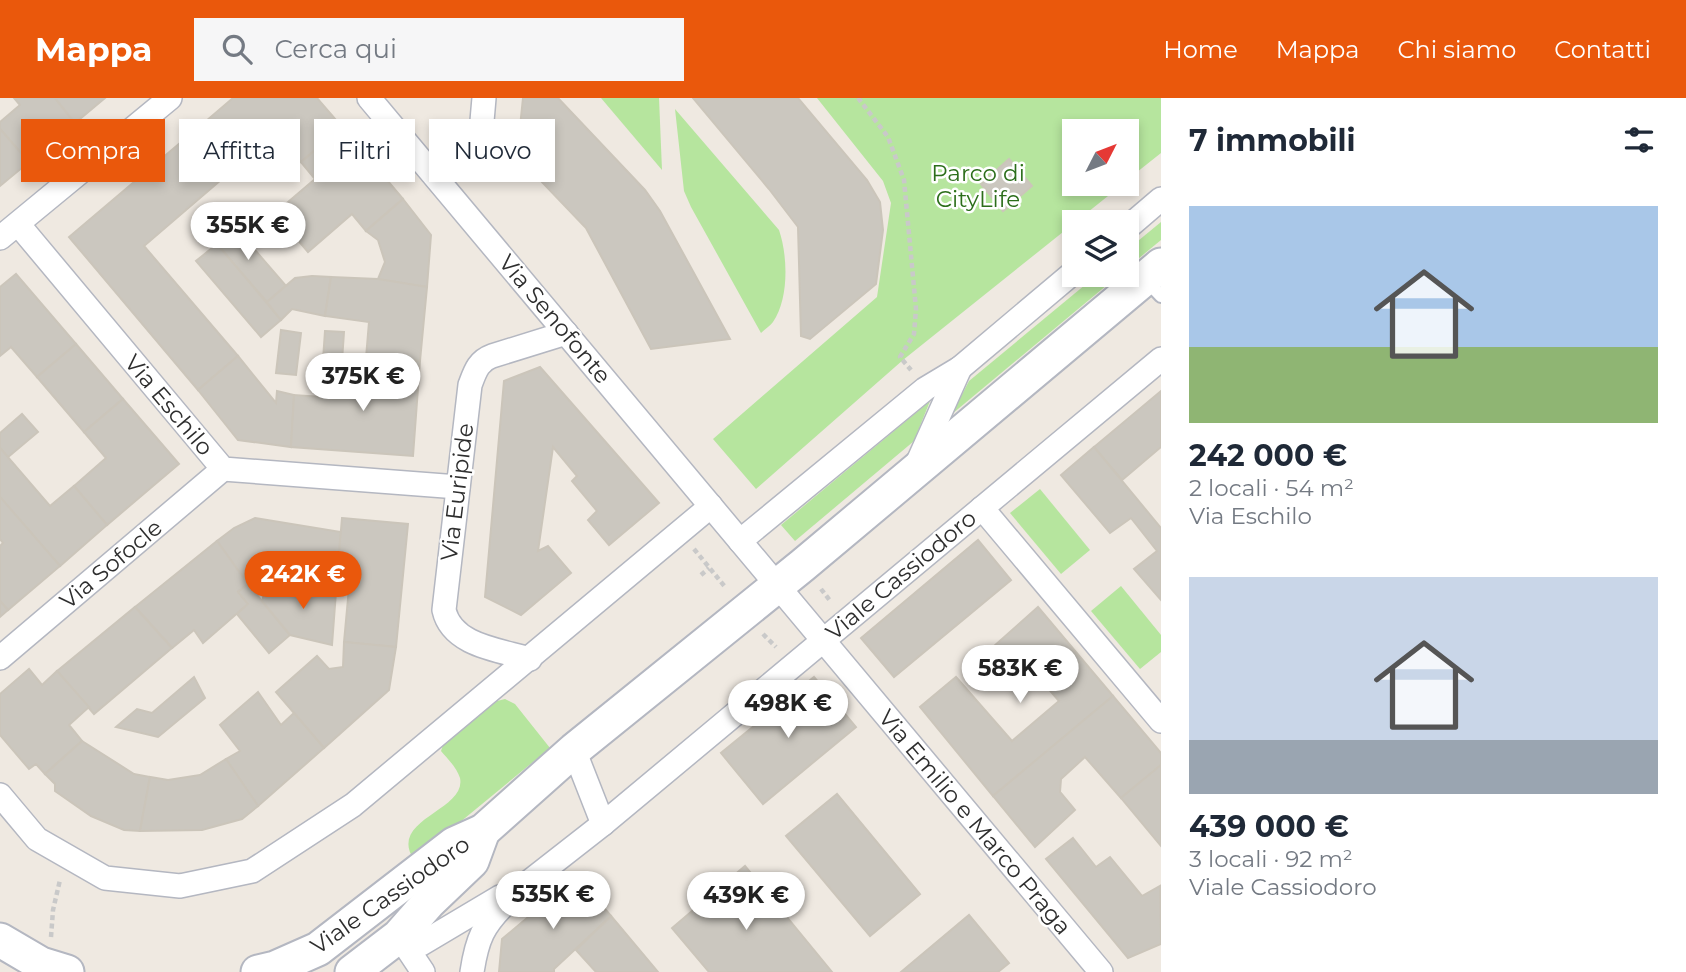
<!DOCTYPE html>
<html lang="it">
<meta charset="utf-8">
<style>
body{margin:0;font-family:Montserrat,sans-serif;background:#f6f6f7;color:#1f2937;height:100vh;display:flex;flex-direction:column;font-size:26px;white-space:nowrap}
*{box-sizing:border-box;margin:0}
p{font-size:23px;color:#747a83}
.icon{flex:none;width:38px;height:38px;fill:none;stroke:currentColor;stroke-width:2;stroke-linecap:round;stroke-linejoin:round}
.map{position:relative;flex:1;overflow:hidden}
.side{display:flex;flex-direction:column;background:#fff;width:525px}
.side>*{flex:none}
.hud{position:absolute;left:21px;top:21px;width:665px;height:63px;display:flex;gap:14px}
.needle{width:46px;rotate:48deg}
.tools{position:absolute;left:1062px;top:21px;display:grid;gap:14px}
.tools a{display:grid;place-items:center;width:77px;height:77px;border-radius:0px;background:#fff;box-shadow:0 4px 10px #0003;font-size:35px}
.price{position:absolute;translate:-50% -60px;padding:0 16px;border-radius:24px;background:#fff;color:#222;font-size:23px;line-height:46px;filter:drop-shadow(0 2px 4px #0008)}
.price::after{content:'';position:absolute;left:50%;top:42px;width:21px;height:16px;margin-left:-10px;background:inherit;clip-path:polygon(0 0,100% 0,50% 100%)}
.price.on{background:#ea580c;color:#fff}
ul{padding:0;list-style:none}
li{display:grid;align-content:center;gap:14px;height:371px;padding:0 28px}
li span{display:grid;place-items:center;height:217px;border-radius:0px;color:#555}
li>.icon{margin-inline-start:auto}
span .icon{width:126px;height:126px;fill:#fffc;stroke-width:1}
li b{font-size:30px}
h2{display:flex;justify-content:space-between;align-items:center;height:84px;padding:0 28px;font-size:30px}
.tag{padding:0 24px;border-radius:0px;background:#fff;box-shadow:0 4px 10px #0003;font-size:24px;line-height:63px}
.tag.on{background:#ea580c;color:#fff}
header{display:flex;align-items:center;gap:42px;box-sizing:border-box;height:98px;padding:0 35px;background:#ea580c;color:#fff}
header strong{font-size:33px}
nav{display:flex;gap:38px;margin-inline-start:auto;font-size:24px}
.search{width:490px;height:63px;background:#f6f6f7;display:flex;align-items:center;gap:18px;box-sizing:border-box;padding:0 24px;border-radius:0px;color:#747a83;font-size:26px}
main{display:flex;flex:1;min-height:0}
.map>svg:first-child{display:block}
</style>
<header>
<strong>Mappa</strong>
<div class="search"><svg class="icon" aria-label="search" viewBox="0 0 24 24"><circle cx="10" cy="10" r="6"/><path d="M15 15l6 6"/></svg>Cerca qui</div>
<nav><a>Home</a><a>Mappa</a><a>Chi siamo</a><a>Contatti</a></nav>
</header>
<main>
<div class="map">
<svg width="1161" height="874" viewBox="0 0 1161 874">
<rect width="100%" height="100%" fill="#efe9e1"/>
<!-- green -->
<g fill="#b6e59e">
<path d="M 601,0 L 659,0 L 662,72 Z"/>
<path d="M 817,0 L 1161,0 L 1161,55 L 1127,82 L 1127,33 L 1074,33 L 1074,86 L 1123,86 L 903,262 L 756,391 L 713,341 L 877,199 L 891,105 L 883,83 Z"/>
<path d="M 675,11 L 779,132 C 788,158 789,201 773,224 C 770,228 764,232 761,235 L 691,109 L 684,93 Z"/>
<path d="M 1161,124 L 1161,142 L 1127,170 L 1127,152 Z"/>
<path d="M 1097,177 L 1119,177 L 952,316 L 969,283 Z"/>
<path d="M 930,303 L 914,343 L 795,443 L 781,427 Z"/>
<path d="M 1040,391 L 1090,452 L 1061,476 L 1010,415 Z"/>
<path d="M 1121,488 L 1161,537 L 1161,554 L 1140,571 L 1091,513 Z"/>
<path d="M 505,601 L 515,606 L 550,650 L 414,762 C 387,721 467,713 460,680 C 457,670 447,660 441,653 L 443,647 L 497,603 Z"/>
</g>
<!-- building -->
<g fill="#cbc7bf" stroke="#cbc5ba" stroke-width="2">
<path d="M 14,0 L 55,0 L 75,25 L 29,64 L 0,31 L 0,24 L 20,7 Z"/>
<path d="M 55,0 L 105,0 L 75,25 Z"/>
<path d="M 233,0 L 317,0 L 342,29 L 301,64 L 277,35 L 235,70 L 199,29 Z"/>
<path d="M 523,0 L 558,0 L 645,92 L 660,113 L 730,241 L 651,251 L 586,130 L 517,58 Z"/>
<path d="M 693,0 L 798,0 L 867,82 L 880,104 L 883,132 L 876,186 L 810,241 L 801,238 L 798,129 L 769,91 Z"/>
<path d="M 199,29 L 235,70 L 144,148 L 238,258 L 198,292 L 69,139 Z"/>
<path d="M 342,29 L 403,101 L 366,133 L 352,116 L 308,154 L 275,115 L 315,81 L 301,64 Z"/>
<path d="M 0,31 L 29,64 L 0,88 Z"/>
<path d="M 1009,61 L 1032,88 L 1003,113 L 981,86 Z"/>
<path d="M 403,101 L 431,137 L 427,189 L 378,181 L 385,164 L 378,142 L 366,133 Z"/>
<path d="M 230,123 L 286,188 L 267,204 L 211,139 Z"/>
<path d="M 217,146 L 281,222 L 261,239 L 196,163 Z"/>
<path d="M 16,176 L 76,246 L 37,279 L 11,249 L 0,258 L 0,189 Z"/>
<path d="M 312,178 L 331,179 L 325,218 L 292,211 L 281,222 L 267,204 L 295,180 Z"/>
<path d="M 331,179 L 378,181 L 427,189 L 420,263 L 366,260 L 369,224 L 325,218 Z"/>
<path d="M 281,232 L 301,235 L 296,277 L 276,275 Z"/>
<path d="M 325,233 L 344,234 L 342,263 L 323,262 Z"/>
<path d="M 76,246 L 123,301 L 84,334 L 37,279 Z"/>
<path d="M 238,258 L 276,305 L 277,293 L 294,297 L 291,349 L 238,342 L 198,292 Z"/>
<path d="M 366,260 L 420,263 L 413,358 L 291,349 L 294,297 L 337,300 L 337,288 L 364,290 Z"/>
<path d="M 540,269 L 659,405 L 609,447 L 588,422 L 597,413 L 572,383 L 577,378 L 553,349 L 538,453 L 548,448 L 571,475 L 521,517 L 485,499 L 504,283 Z"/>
<path d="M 1161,293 L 1161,349 L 1122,382 L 1094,349 Z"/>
<path d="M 123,301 L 179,366 L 107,427 L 74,388 L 106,360 L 84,334 Z"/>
<path d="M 22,316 L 38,334 L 8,359 L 0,350 L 0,335 Z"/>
<path d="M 1094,349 L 1161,430 L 1161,502 L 1134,471 L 1157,453 L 1131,420 L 1110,435 L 1061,377 Z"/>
<path d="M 0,350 L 50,408 L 74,388 L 107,427 L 60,468 L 0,399 Z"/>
<path d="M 0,399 L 60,468 L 8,512 L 0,503 L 0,448 L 3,445 L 0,441 Z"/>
<path d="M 255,420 L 341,434 L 336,494 L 248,486 L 217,443 L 234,430 Z"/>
<path d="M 342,420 L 408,426 L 396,549 L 344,544 L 351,468 L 338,467 Z"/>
<path d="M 978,442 L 1011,482 L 894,579 L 861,540 Z"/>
<path d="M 217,443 L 248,486 L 238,494 L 248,506 L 203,545 L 194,532 L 172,550 L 135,509 Z"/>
<path d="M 248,486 L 290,537 L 269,555 L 237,516 L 248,506 L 238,494 Z"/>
<path d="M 267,486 L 336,494 L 332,547 L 290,537 L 262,503 Z"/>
<path d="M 0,503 L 8,512 L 0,519 Z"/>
<path d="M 135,509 L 172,550 L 94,616 L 57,573 Z"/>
<path d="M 1038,509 L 1113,598 L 993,698 L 920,609 L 956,579 L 1012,643 L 1059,603 L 1034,574 L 1024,583 L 994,548 Z"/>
<path d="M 344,544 L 396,549 L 389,592 L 324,650 L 276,594 L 317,558 L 329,571 L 343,569 Z"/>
<path d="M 29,571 L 42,587 L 57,573 L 89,609 L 69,627 L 82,643 L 45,676 L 36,666 L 29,671 L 0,637 L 0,596 Z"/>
<path d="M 194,579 L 205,600 L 158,639 L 116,629 L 137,611 L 152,615 Z"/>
<path d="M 814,579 L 856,629 L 763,706 L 721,655 Z"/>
<path d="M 258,594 L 281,627 L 294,615 L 324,650 L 258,708 L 226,661 L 240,653 L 220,627 Z"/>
<path d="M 1113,598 L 1161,655 L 1161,667 L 1121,700 L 1085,659 L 1061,681 L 1060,694 L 1075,712 L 1035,749 L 993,698 Z"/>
<path d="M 82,643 L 134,676 L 150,679 L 140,733 L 124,732 L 91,718 L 55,693 L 55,686 L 45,676 Z"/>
<path d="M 226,661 L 258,708 L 242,721 L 202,732 L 140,733 L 150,679 L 168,682 L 200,677 Z"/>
<path d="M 1161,667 L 1161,748 L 1121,700 Z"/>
<path d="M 837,696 L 920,796 L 870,838 L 786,738 Z"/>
<path d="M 1073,740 L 1096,769 L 1110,759 L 1142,798 L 1160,788 L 1161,846 L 1128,860 L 1046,761 Z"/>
<path d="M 745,768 L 832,874 L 709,874 L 672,830 Z"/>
<path d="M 577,778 L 611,818 L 554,871 L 554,874 L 499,874 L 502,841 Z"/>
<path d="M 969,817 L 1009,865 L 998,874 L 901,874 Z"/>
<path d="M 611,818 L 658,874 L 596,874 L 576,852 Z"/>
</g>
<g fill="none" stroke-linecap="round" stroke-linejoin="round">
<defs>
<path id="lane" d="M 1145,181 L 1161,198"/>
<g id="street">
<path d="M 369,0 L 1101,874"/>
<path d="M 478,69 L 484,0"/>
<path d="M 18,126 L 223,371 L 458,389"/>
<path d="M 1127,130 L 1161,101"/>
<path d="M 0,140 L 170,0"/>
<path d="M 917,366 L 960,270"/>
<path d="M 982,410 L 1161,623"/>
<path d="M 740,443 L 925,291 L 960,270 L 1074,174"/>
<path d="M 0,560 L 223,371"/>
<path d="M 530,561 C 500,552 452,548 444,512 L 470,287 C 475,274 478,263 492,258 L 566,235"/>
<path d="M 574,652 L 603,726"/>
<path d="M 0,697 L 37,741 L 105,780 L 180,788 L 252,773 L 353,707 L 711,408"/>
<path d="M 399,838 L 421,846 L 500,799 L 516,794 L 603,726 L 1161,261"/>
<path d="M 399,838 L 423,874"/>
<path d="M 472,874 C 477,841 483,827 507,804"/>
</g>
<g id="secondary">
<path d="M 0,842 L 41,866 L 67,874"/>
<path d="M 258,874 L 275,870 L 318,851 L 454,746 L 483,733 L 574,652 L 803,467 L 1161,167"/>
<path d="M 352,874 L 399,838 L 429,804 L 472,763 L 483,733"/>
</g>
</defs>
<!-- lane casing -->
<use href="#lane" stroke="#b4b7c1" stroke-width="16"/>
<!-- street casing -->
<use href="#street" stroke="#b4b7c1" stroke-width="26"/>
<!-- secondary casing -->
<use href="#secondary" stroke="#b4b7c1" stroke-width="37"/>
<!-- path -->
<g stroke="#c9c9c9" stroke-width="4.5" stroke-dasharray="5 3.5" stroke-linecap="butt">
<path d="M 858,0 L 888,39 L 904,82 L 916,211 L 914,236 L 900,259 L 911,272"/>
<path d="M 694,451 L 726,490"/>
<path d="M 701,477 L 709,470"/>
<path d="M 821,491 L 831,504"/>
<path d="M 763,536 L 776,549"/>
<path d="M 51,839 L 53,812 L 60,782"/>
</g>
<!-- lane -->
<use href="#lane" stroke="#fff" stroke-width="12"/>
<!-- street -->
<use href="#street" stroke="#fff" stroke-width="23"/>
<!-- secondary -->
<use href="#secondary" stroke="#fff" stroke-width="33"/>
</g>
<g text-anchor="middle" stroke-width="5" stroke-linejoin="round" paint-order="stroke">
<!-- park labels -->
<g font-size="23" fill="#2c6e1b" stroke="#fff">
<text x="978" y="83">Parco di<tspan x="978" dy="26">CityLife</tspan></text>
</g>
<!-- street labels -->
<g font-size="23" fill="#2e2e2e" stroke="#fff">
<text transform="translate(555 221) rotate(50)" y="8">Via Senofonte</text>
<text transform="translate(169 307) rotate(50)" y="8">Via Eschilo</text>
<text transform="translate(457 394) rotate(-83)" y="8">Via Euripide</text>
<text transform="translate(111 466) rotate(-40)" y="8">Via Sofocle</text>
<text transform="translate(901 477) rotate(-40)" y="8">Viale Cassiodoro</text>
<text transform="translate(975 724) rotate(50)" y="8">Via Emilio e Marco Praga</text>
<text transform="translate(390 797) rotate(-35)" y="8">Viale Cassiodoro</text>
</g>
</g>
</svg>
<div class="tools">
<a><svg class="needle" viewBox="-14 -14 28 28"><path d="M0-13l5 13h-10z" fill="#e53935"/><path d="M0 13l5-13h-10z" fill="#747a83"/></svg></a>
<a><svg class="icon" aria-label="layers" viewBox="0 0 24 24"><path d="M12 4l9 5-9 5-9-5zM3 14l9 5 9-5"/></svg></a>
</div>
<b class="price" style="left:248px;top:164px">355K €</b>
<b class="price" style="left:363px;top:315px">375K €</b>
<b class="price on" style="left:303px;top:513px">242K €</b>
<b class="price" style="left:1020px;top:607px">583K €</b>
<b class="price" style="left:788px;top:642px">498K €</b>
<b class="price" style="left:553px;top:833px">535K €</b>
<b class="price" style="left:746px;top:834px">439K €</b>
<div class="hud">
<a class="tag on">Compra</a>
<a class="tag">Affitta</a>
<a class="tag">Filtri</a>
<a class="tag">Nuovo</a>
</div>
</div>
<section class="side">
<h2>7 immobili<svg class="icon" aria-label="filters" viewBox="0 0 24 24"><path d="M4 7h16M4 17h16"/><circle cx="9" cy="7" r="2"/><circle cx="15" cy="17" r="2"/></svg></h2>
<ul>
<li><span style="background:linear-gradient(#a9c7e8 65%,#8fb573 0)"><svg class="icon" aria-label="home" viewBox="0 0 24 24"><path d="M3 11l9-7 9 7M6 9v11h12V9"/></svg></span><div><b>242 000 €</b><p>2 locali · 54 m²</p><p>Via Eschilo</p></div></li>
<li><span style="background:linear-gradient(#c9d6e8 75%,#9aa5b1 0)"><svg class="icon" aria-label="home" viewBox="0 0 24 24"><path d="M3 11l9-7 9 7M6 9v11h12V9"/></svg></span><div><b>439 000 €</b><p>3 locali · 92 m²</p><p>Viale Cassiodoro</p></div></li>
</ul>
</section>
</main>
